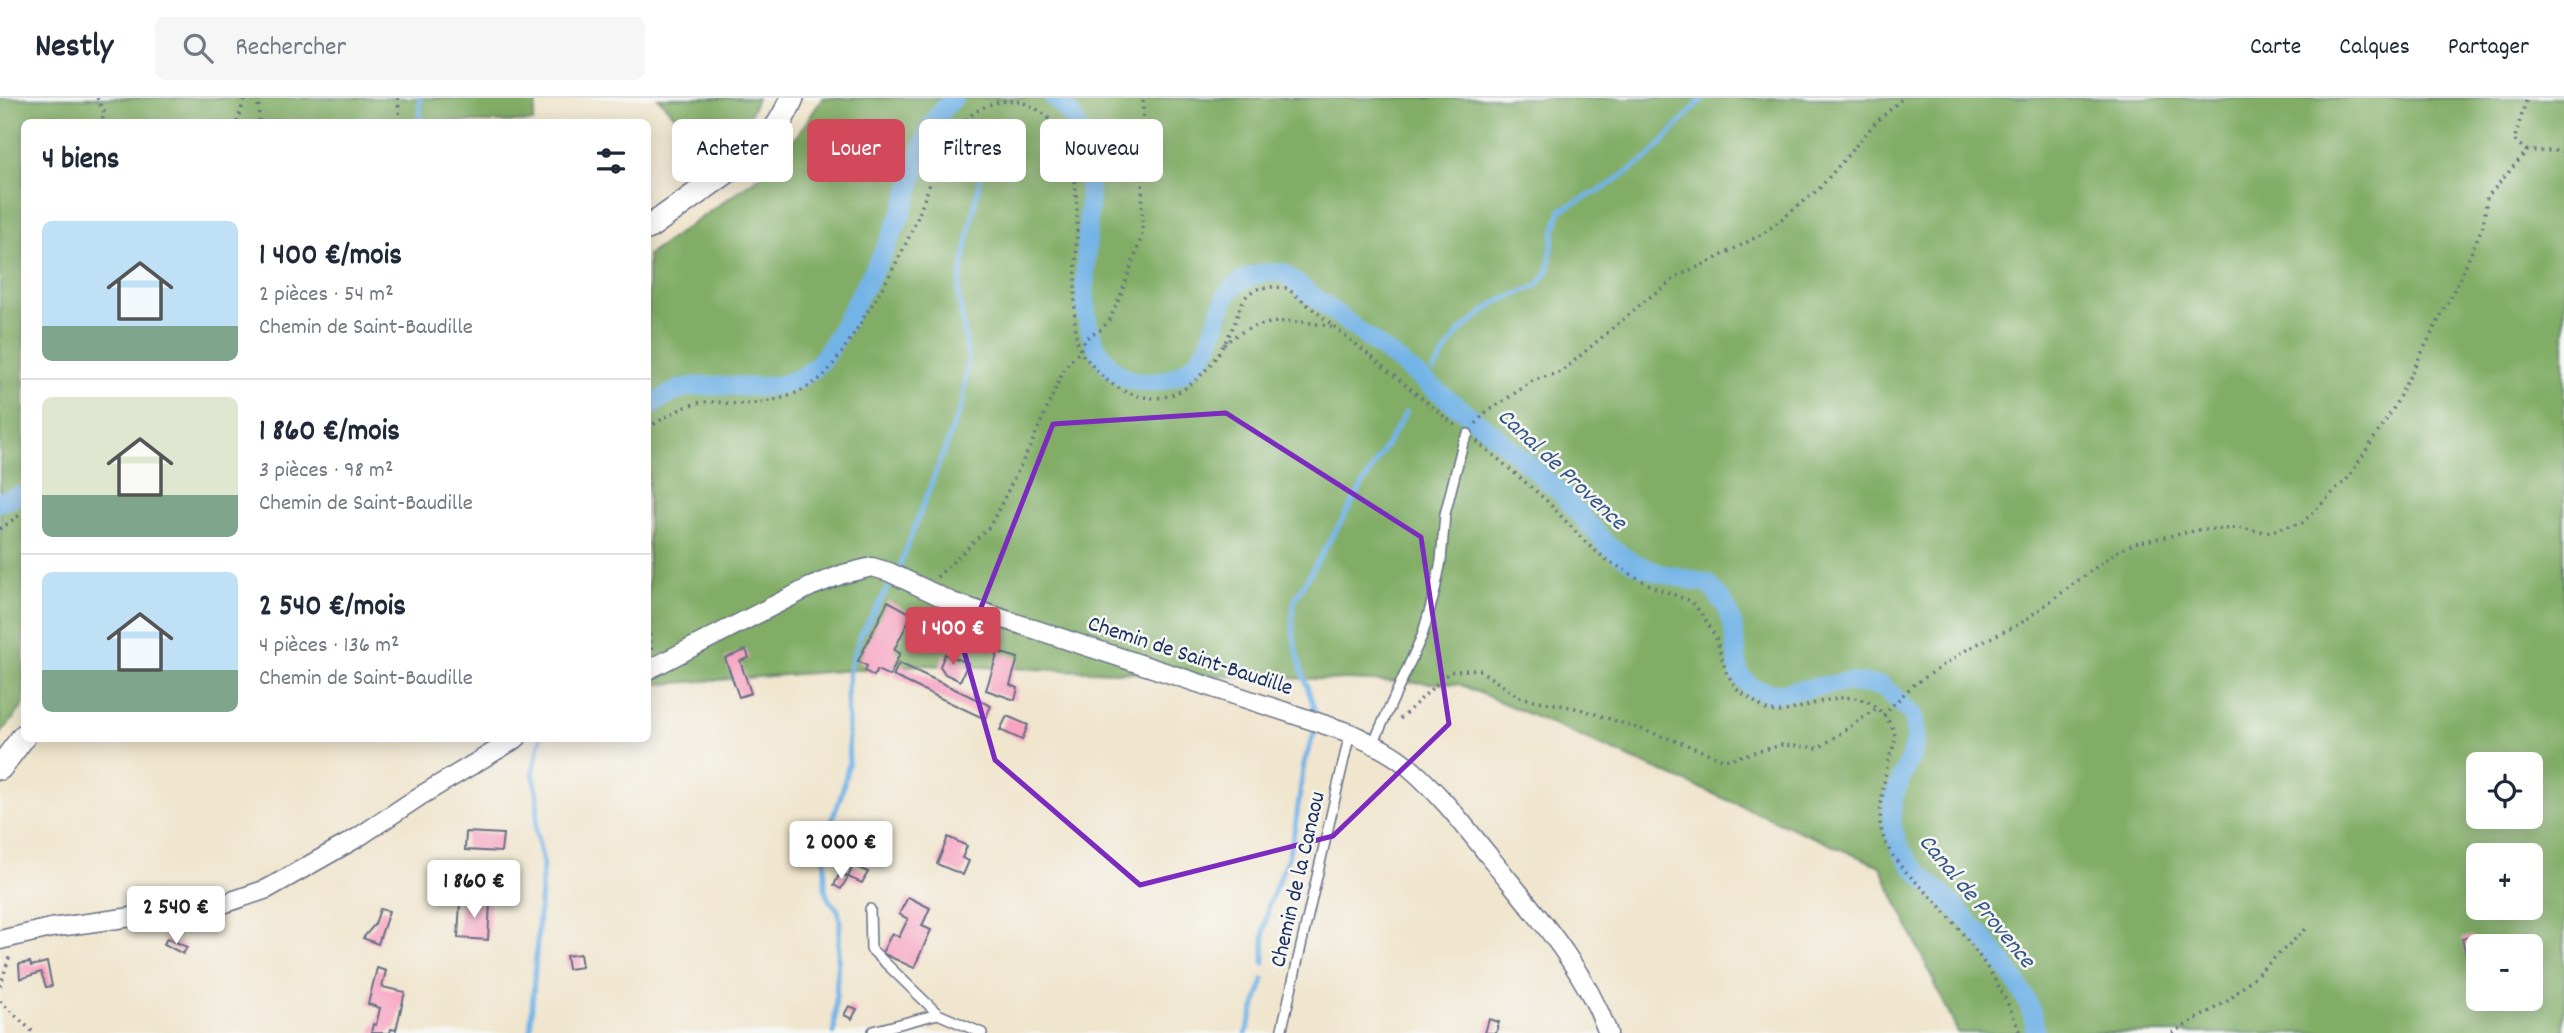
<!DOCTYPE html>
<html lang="fr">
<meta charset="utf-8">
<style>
body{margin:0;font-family:Dekko,sans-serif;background:#f6f6f7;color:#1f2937;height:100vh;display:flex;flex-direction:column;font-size:26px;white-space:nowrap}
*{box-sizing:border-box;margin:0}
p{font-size:23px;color:#747a83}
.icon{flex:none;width:38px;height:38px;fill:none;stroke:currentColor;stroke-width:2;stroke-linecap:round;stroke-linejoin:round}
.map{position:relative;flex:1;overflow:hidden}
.details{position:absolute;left:21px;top:21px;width:630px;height:623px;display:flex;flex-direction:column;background:#fff;border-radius:10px;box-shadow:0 4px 18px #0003}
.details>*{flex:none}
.hud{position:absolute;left:672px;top:21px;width:665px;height:63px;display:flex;gap:14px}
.controls{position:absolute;left:2466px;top:654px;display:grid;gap:14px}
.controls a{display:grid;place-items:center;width:77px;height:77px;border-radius:10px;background:#fff;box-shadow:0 4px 18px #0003;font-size:35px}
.price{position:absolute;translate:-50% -60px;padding:0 16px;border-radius:7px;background:#fff;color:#222;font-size:23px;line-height:46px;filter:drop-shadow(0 2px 4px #0008)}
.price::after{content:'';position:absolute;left:50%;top:42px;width:21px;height:16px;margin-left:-10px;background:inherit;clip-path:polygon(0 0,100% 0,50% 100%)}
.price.selected{background:#d1495b;color:#fff}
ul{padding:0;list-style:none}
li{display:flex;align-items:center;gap:21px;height:175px;padding:0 21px}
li+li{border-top:2px solid #e0e1e3}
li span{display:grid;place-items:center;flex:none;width:196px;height:140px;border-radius:10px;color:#555}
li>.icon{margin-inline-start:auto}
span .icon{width:84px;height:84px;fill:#fffc;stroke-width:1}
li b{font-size:30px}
h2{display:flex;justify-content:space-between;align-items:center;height:84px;padding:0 21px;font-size:30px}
.tag{padding:0 24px;border-radius:10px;background:#fff;box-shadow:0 4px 18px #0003;font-size:24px;line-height:63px}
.tag.selected{background:#d1495b;color:#fff}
header{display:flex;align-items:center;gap:42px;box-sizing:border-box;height:98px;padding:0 35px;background:#fff;border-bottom:2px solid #e0e1e3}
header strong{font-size:33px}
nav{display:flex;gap:38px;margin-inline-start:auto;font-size:24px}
.search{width:490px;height:63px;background:#f6f6f7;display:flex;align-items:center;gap:18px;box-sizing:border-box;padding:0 24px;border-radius:10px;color:#747a83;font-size:26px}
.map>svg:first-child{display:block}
</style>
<header>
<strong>Nestly</strong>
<div class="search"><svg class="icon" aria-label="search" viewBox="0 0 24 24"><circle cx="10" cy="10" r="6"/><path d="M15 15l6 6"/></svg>Rechercher</div>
<nav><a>Carte</a><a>Calques</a><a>Partager</a></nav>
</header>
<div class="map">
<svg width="2564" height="935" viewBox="0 0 2564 935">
<rect width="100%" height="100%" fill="#f6f6f2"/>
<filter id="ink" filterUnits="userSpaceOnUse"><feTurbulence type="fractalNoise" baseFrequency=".0143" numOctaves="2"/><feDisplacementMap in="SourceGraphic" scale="14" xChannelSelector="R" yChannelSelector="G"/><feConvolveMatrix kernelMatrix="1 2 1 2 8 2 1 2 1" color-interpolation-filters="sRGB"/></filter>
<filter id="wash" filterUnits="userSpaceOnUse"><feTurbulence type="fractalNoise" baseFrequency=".00686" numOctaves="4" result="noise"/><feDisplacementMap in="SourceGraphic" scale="28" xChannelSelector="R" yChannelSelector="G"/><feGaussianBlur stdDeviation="1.57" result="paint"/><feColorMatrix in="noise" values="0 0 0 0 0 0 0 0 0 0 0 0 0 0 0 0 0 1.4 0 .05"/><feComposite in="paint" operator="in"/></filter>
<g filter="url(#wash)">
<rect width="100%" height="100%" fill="#f0e5cd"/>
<!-- forest -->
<g fill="#81ad66" stroke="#4e6e62" stroke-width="2" fill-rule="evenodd">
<path d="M 0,0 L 537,0 L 533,24 L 24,24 L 24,607 L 0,637 Z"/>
<path d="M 658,0 L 757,0 L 747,24 L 708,53 Z"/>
<path d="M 823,0 L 2564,0 L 2564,935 L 1958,935 L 1880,768 L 1459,586 L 922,567 L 648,587 L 648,157 L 777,66 ZM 2478,667 L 2530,667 L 2530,719 L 2478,719 ZM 2478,758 L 2530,758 L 2530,810 L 2478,810 ZM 2478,849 L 2530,849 L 2530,901 L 2478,901 Z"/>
</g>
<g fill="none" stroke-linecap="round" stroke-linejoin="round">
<!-- stream -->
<g stroke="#73b4e7" stroke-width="5">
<path d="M 420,0 L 420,24"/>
<path d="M 1433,273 L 1459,234 L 1495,205 L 1537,188 L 1548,173 L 1554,134 L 1561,112 L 1606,89 L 1649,59 L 1703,0"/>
<path d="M 900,468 L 963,303 L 968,259 L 958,194 L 990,28"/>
<path d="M 1315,614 C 1305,578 1286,539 1295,501 L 1406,314"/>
<path d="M 1264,865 L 1264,832 L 1269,806 L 1288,759 L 1295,730 L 1304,665 L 1315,633"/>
<path d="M 530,935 L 543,765 L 536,733 L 538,699 L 533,674 L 541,640"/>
<path d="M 834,935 L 840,824 L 838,812 L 829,802 L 825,791 L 825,740 L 841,698 L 849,663 L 847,591 L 851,566 L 860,538 L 891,484"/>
<path d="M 1246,935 L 1264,881"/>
</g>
<!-- canal -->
<g stroke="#73b4e7" stroke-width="19">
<path d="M 1054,0 C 1116,46 1074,160 1088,225 C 1093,248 1108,275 1132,282 C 1162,291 1198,273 1210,243 C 1216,230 1221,203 1230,193 C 1244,177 1262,173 1283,175 L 1491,334 L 1560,394 L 1608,448 L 1630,463 L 1658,475 L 1709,486 L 1726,508 L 1733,528 L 1739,576 L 1752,590 L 1773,596 L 1846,584 L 1883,588 L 1914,618 C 1914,626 1917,637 1915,645 C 1908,679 1882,697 1895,737 C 1904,767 1927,782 1949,803 C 1976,829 2037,897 2035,935"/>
<path d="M 648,310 C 659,301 676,291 690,289 C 729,283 774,300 809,274 C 827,261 837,236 848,218 C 868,182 889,147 904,109 C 920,69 919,31 954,0"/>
<path d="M 0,404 L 24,396"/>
</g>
</g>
<g id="blocks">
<!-- building -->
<g fill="#f8a3c1">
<path d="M 888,503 L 912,516 L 894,552 L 900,555 L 890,578 L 877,572 L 874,578 L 865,573 L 867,568 L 858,563 Z"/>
<path d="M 922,528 L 936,536 L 930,546 L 923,543 L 919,550 L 908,544 L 912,536 L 916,538 Z"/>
<path d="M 746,552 L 749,560 L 740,563 L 751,595 L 739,599 L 725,560 Z"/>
<path d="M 998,554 L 1018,560 L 1010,587 L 1018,590 L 1015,602 L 986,592 Z"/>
<path d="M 945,556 L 968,565 L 960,583 L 945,576 L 940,568 Z"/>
<path d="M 899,565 L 991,608 L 985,621 L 893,578 Z"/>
<path d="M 1007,618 L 1028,627 L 1022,642 L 1000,632 Z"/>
<path d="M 466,734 L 503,736 L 501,754 L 465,752 Z"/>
<path d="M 948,739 L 967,748 L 962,760 L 969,763 L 963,777 L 937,766 Z"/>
<path d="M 853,768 L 868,774 L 862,785 L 848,779 Z"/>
<path d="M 840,775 L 848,779 L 841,791 L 834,787 Z"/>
<path d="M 908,799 L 930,810 L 922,828 L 931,832 L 914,870 L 882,855 L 892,835 L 899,839 L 908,821 L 899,816 Z"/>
<path d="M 460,803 L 490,805 L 488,842 L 458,840 Z"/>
<path d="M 380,811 L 389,813 L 378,846 L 363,840 L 375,826 Z"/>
<path d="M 2473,838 L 2478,853 L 2466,856 L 2462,841 Z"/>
<path d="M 167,840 L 187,849 L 183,856 L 164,846 Z"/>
<path d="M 580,856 L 582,869 L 568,871 L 566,858 Z"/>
<path d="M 30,864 L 31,868 L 47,864 L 52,888 L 46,889 L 41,874 L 20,881 L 19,866 Z"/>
<path d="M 377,870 L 386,873 L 382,889 L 405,894 L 396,932 L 391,931 L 390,935 L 371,935 L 373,926 L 376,927 L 380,910 L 368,906 Z"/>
<path d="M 849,908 L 857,911 L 852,921 L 844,917 Z"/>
<path d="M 1489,921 L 1499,924 L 1496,935 L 1485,935 Z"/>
</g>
</g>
</g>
<g filter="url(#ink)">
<use href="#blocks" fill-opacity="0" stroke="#666f85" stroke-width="2"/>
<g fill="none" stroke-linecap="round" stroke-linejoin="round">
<defs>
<g id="service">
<path d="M 1373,646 L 1422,538 L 1434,497 L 1441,463 L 1445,416 L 1463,345 L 1468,336"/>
<path d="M 870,811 L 871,851 L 938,916 L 982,935"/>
<path d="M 873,933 L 938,916"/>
<path d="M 1281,935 L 1350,635"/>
</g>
<g id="minor">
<path d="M 648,572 L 810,489 L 843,476 L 872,469 L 889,474 L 952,504 L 1350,635 C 1371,645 1393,655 1410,670 C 1440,696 1464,727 1489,758 C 1533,813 1583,867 1608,935"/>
<path d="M 0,842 L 51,830 L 220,807 L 267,791 L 357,740 L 420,698 L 517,640"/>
</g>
<g id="tertiary">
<path d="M 648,130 L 759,51 C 774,35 784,20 792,0"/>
<path d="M 0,670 L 24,638"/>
</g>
</defs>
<!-- service casing -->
<use href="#service" stroke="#666f85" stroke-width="12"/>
<!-- minor casing -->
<use href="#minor" stroke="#666f85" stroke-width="21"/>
<!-- tertiary casing -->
<use href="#tertiary" stroke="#666f85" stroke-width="26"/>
<!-- path -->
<g stroke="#666f85" stroke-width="3.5" stroke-dasharray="2 5" stroke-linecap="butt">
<path d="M 97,0 L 104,14 L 102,24"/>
<path d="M 258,0 L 259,24"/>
<path d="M 398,0 L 400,24"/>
<path d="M 237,24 L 245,0"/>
<path d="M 2527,53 L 2514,42 L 2527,0"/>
<path d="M 1224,247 C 1252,219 1299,220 1335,230"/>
<path d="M 1476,326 L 1483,317 L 1534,282 L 1561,274 L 1647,201 L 1678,178 L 1711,163 L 1764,135 L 1819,91 L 1875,25 L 1903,0"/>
<path d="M 648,330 C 663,320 684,307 703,304 C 715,303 729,306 741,306 C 772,305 800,298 823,278 C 838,264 861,223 873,205 C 890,178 907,146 919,116 C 935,74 952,0 1016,3 C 1094,21 1075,136 1075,197 C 1075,214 1073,235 1080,252 C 1081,256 1087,261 1090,265 C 1105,283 1120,295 1144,299 C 1186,307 1217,263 1233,229 C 1238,218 1240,202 1250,195 C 1261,187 1274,189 1287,190 L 1457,329"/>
<path d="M 1477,343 L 1546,402 L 1587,446 L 1607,462 L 1653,489 L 1691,503 L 1704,519 L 1716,540 L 1726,574 L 1738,592 L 1768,613 L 1780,614 C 1811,610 1848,587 1876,609 C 1885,617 1895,629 1895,641 C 1895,647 1890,655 1889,661 C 1885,675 1878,717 1881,730 C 1888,765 1919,784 1941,809 C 1974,848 2003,887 2020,935"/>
<path d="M 0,431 L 24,414"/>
<path d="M 937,479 L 990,428 L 1031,347 L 1065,269 L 1080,253 L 1086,240 L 1102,231 L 1110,221 L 1122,194 L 1142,138 L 1143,0"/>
<path d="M 648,503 L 648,528"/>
<path d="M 648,529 L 652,552"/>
<path d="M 1883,617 L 1912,588 L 1971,549 L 2020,526 L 2116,454 L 2135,445 L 2199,432 L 2239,430 L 2266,434 L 2302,425 L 2348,380 L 2392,313 L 2462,176 L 2483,127 L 2487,99 L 2527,53 L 2564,53"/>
<path d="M 1400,621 L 1449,574 L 1478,571 L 1519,599 L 1580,611 L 1679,644 L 1725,662 L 1782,647 L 1819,650 L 1877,610"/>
<path d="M 0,888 L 10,857"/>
<path d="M 0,903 L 34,935"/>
<path d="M 2172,935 L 2229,902 L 2308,829"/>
</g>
<!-- service -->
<use href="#service" stroke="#fff" stroke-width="9"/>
<!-- minor -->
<use href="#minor" stroke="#fff" stroke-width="18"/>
<!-- tertiary -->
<use href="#tertiary" stroke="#fff" stroke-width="23"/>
</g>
</g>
<!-- marked area -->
<path fill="none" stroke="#7b2cbf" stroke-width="5" stroke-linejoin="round" d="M 1226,315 L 1421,439 L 1449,626 L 1333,738 L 1140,787 L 995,662 L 964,553 L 1053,326 Z"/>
<g text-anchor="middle" stroke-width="5" stroke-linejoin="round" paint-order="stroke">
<!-- street labels -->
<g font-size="23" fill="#1b2f5e" stroke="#f6f6f2">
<text transform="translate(1191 556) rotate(18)" y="8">Chemin de Saint-Baudille</text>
<text transform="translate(1296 781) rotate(-77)" y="8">Chemin de la Canaou</text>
</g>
<!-- water labels -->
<g font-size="24" font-style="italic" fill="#355787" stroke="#f6f6f2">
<text transform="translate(1563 370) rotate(43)" y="8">Canal de Provence</text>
<text transform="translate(1978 802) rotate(50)" y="8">Canal de Provence</text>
</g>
</g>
</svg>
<div class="controls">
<a><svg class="icon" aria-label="locate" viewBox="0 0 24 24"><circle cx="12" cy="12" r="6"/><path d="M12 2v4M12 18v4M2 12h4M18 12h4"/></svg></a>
<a>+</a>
<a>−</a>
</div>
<b class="price selected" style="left:953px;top:569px">1 400 €</b>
<b class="price" style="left:841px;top:783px">2 000 €</b>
<b class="price" style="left:474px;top:822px">1 860 €</b>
<b class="price" style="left:176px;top:848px">2 540 €</b>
<div class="hud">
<a class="tag">Acheter</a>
<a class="tag selected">Louer</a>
<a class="tag">Filtres</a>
<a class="tag">Nouveau</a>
</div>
<section class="details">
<h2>4 biens<svg class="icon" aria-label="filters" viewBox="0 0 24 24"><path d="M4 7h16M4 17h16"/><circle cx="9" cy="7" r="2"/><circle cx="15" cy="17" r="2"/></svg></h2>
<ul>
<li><span style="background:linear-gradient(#bfe0f5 75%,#7fa58c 0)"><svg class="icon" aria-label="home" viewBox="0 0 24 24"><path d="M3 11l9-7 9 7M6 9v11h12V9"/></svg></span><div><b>1 400 €/mois</b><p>2 pièces · 54 m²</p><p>Chemin de Saint-Baudille</p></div></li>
<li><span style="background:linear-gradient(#dfe7d0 70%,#7fa58c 0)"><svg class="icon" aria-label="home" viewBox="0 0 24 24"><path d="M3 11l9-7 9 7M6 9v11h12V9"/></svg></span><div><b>1 860 €/mois</b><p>3 pièces · 98 m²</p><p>Chemin de Saint-Baudille</p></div></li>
<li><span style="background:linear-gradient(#bfe0f5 70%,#7fa58c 0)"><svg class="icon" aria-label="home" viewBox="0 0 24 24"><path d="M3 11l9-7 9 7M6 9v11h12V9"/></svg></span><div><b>2 540 €/mois</b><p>4 pièces · 136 m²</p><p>Chemin de Saint-Baudille</p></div></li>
</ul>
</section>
</div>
